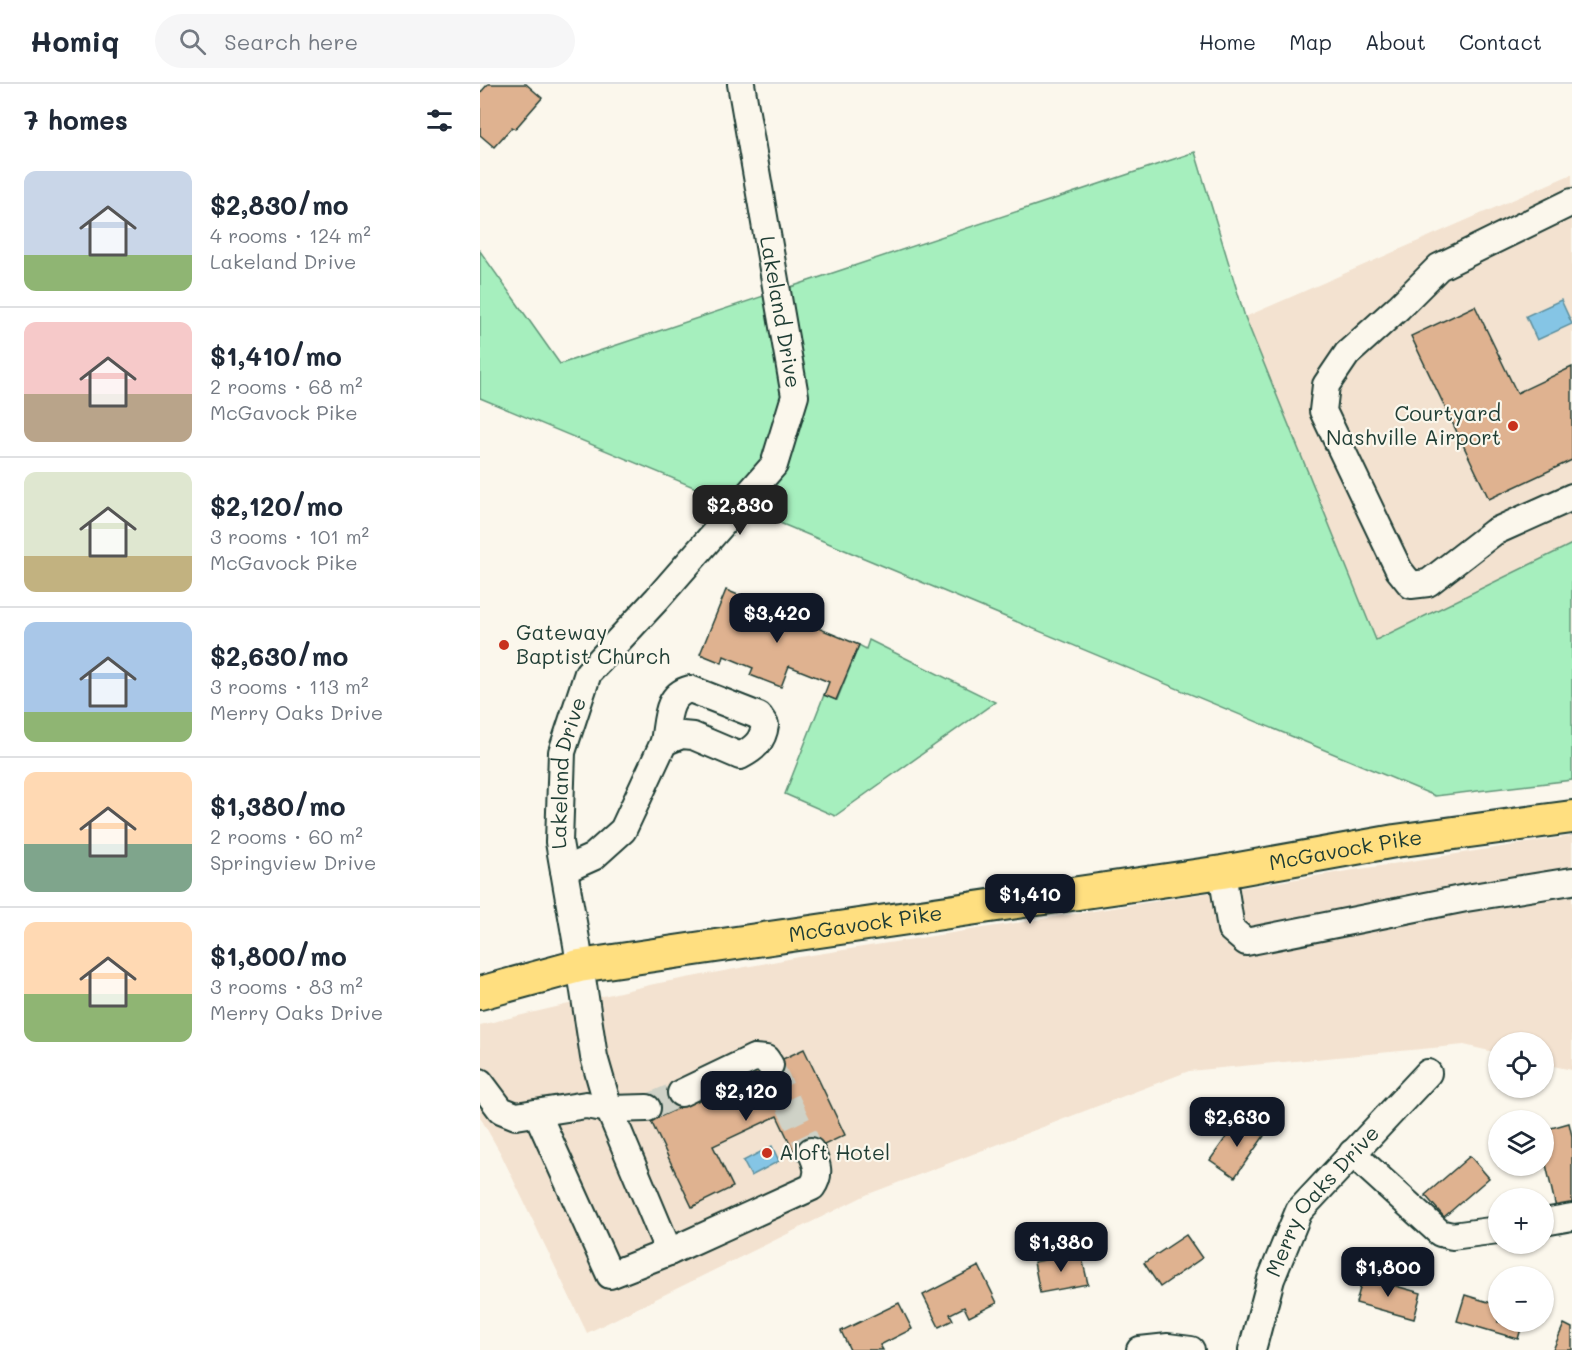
<!DOCTYPE html>
<meta charset="utf-8">
<style>
body{margin:0;font-family:Mali,sans-serif;background:#f6f6f7;color:#1f2937;height:100vh;display:flex;flex-direction:column;font-size:22px;white-space:nowrap}
*{box-sizing:border-box;margin:0}
p{font-size:20px;color:#747a83}
.icon{flex:none;width:33px;height:33px;fill:none;stroke:currentColor;stroke-width:2;stroke-linecap:round;stroke-linejoin:round}
.map{position:relative;flex:1;overflow:hidden}
.sheet{display:flex;flex-direction:column;background:#fff;width:480px}
.sheet>*{flex:none}
.buttons{position:absolute;left:1008px;top:948px;display:grid;gap:12px}
.buttons a{display:grid;place-items:center;width:66px;height:66px;border-radius:50%;background:#fff;box-shadow:0 2px 4px #0004;font-size:30px}
.price{position:absolute;translate:-50% -51px;padding:0 14px;border-radius:12px;background:#111827;color:#fff;font-size:20px;line-height:39px;filter:drop-shadow(0 2px 3px #0008)}
.price::after{content:'';position:absolute;left:50%;top:36px;width:18px;height:14px;margin-left:-9px;background:inherit;clip-path:polygon(0 0,100% 0,50% 100%)}
.price.current{background:#222;color:#fff}
ul{padding:0;list-style:none}
li{display:flex;align-items:center;gap:18px;height:150px;padding:0 24px}
li+li{border-top:2px solid #e0e1e3}
li span{display:grid;place-items:center;flex:none;width:168px;height:120px;border-radius:12px;color:#555}
li>.icon{margin-inline-start:auto}
span .icon{width:72px;height:72px;fill:#fffc;stroke-width:1}
li b{font-size:26px}
h2{display:flex;justify-content:space-between;align-items:center;height:72px;padding:0 24px;font-size:26px}
header{display:flex;align-items:center;gap:36px;box-sizing:border-box;height:84px;padding:0 30px;background:#fff;border-bottom:2px solid #e0e1e3}
header strong{font-size:28px}
nav{display:flex;gap:33px;margin-inline-start:auto;font-size:21px}
.search{width:420px;height:54px;background:#f6f6f7;display:flex;align-items:center;gap:15px;box-sizing:border-box;padding:0 21px;border-radius:33px;color:#747a83;font-size:22px}
main{display:flex;flex:1;min-height:0}
.map>svg:first-child{display:block}
</style>
<header>
<strong>Homiq</strong>
<div class="search"><svg class="icon" aria-label="search" viewBox="0 0 24 24"><circle cx="10" cy="10" r="6"/><path d="M15 15l6 6"/></svg>Search here</div>
<nav><a>Home</a><a>Map</a><a>About</a><a>Contact</a></nav>
</header>
<main>
<section class="sheet">
<h2>7 homes<svg class="icon" aria-label="filters" viewBox="0 0 24 24"><path d="M4 7h16M4 17h16"/><circle cx="9" cy="7" r="2"/><circle cx="15" cy="17" r="2"/></svg></h2>
<ul>
<li><span style="background:linear-gradient(#c9d6e8 70%,#8fb573 0)"><svg class="icon" aria-label="home" viewBox="0 0 24 24"><path d="M3 11l9-7 9 7M6 9v11h12V9"/></svg></span><div><b>$2,830/mo</b><p>4 rooms · 124 m²</p><p>Lakeland Drive</p></div></li>
<li><span style="background:linear-gradient(#f6c9c9 60%,#b9a48a 0)"><svg class="icon" aria-label="home" viewBox="0 0 24 24"><path d="M3 11l9-7 9 7M6 9v11h12V9"/></svg></span><div><b>$1,410/mo</b><p>2 rooms · 68 m²</p><p>McGavock Pike</p></div></li>
<li><span style="background:linear-gradient(#dfe7d0 70%,#c2b280 0)"><svg class="icon" aria-label="home" viewBox="0 0 24 24"><path d="M3 11l9-7 9 7M6 9v11h12V9"/></svg></span><div><b>$2,120/mo</b><p>3 rooms · 101 m²</p><p>McGavock Pike</p></div></li>
<li><span style="background:linear-gradient(#a9c7e8 75%,#8fb573 0)"><svg class="icon" aria-label="home" viewBox="0 0 24 24"><path d="M3 11l9-7 9 7M6 9v11h12V9"/></svg></span><div><b>$2,630/mo</b><p>3 rooms · 113 m²</p><p>Merry Oaks Drive</p></div></li>
<li><span style="background:linear-gradient(#ffd9b3 60%,#7fa58c 0)"><svg class="icon" aria-label="home" viewBox="0 0 24 24"><path d="M3 11l9-7 9 7M6 9v11h12V9"/></svg></span><div><b>$1,380/mo</b><p>2 rooms · 60 m²</p><p>Springview Drive</p></div></li>
<li><span style="background:linear-gradient(#ffd9b3 60%,#8fb573 0)"><svg class="icon" aria-label="home" viewBox="0 0 24 24"><path d="M3 11l9-7 9 7M6 9v11h12V9"/></svg></span><div><b>$1,800/mo</b><p>3 rooms · 83 m²</p><p>Merry Oaks Drive</p></div></li>
</ul>
</section>
<div class="map">
<svg width="1092" height="1266" viewBox="0 0 1092 1266">
<rect width="100%" height="100%" fill="#fbf7ec"/>
<filter id="ink" filterUnits="userSpaceOnUse"><feTurbulence type="fractalNoise" baseFrequency=".0167" numOctaves="2"/><feDisplacementMap in="SourceGraphic" scale="12" xChannelSelector="R" yChannelSelector="G"/><feConvolveMatrix kernelMatrix="1 2 1 2 8 2 1 2 1" color-interpolation-filters="sRGB"/></filter>
<g filter="url(#ink)">
<!-- built -->
<g fill="#f3e2d0">
<path d="M 1092,90 L 1092,460 L 896,556 L 765,233 Z"/>
<path d="M 1092,752 L 1092,986 L 1064,980 L 1064,958 L 1018,958 L 1018,969 L 984,961 L 709,987 L 386,1111 L 107,1249 L 21,1070 L 0,1033 L 0,941 L 174,900 L 319,873 Z"/>
</g>
<!-- green -->
<g fill="#a6efbe" stroke="#629679" stroke-width="1.5">
<path d="M 715,68 L 765,233 L 896,556 L 1092,460 L 1092,696 L 955,712 L 0,314 L 0,167 L 80,280 Z"/>
<path d="M 389,556 L 515,618 L 355,732 L 305,710 L 344,611 L 357,616 L 379,561 L 386,565 Z"/>
</g>
<!-- water -->
<g fill="#85c5e5" stroke="#5c8f9e" stroke-width="1.5">
<path d="M 1081,216 L 1092,240 L 1057,256 L 1046,232 Z"/>
<path d="M 292,1062 L 299,1077 L 271,1092 L 263,1077 Z"/>
</g>
<!-- building -->
<g fill="#dfb290" stroke="#1f3d34" stroke-width="1.5">
<path d="M 8,0 L 46,0 L 62,14 L 35,45 L 32,43 L 14,63 L 0,51 L 0,9 Z"/>
<path d="M 995,222 L 1037,309 L 1092,283 L 1092,376 L 1009,415 L 931,252 Z"/>
<path d="M 246,506 L 379,561 L 356,616 L 344,611 L 349,598 L 309,582 L 301,603 L 270,591 L 273,584 L 244,572 L 242,579 L 220,570 Z"/>
<path d="M 324,965 L 365,1051 L 317,1074 L 297,1032 L 233,1062 L 253,1103 L 212,1123 L 171,1037 Z"/>
<path d="M 759,1035 L 784,1052 L 755,1093 L 730,1076 Z"/>
<path d="M 1089,1039 L 1092,1052 L 1092,1120 L 1076,1124 L 1064,1072 L 1064,1046 Z"/>
<path d="M 990,1072 L 1009,1094 L 964,1133 L 945,1111 Z"/>
<path d="M 706,1151 L 722,1174 L 680,1203 L 664,1179 Z"/>
<path d="M 601,1169 L 608,1200 L 560,1209 L 554,1178 Z"/>
<path d="M 499,1182 L 517,1219 L 489,1233 L 484,1223 L 470,1230 L 473,1236 L 459,1243 L 443,1211 Z"/>
<path d="M 883,1193 L 941,1209 L 934,1235 L 876,1219 Z"/>
<path d="M 985,1211 L 1018,1221 L 1018,1238 L 1043,1238 L 1038,1255 L 977,1237 Z"/>
<path d="M 419,1219 L 432,1245 L 400,1261 L 403,1266 L 370,1266 L 361,1247 Z"/>
<path d="M 1084,1240 L 1092,1244 L 1092,1266 L 1073,1266 Z"/>
</g>
<g fill="none" stroke-linecap="round" stroke-linejoin="round">
<!-- minor-tunnel -->
<g stroke="#cfd2c7" stroke-width="26" stroke-dasharray="26 13" stroke-linecap="butt">
<path d="M 290,981 L 331,1067"/>
<path d="M 167,1024 L 201,1009"/>
</g>
<defs>
<g id="minor">
<path d="M 1092,118 L 959,183 L 919,223 L 867,270 L 846,301 L 843,327 L 919,486 L 931,501 L 948,499 L 1014,448 L 1092,413"/>
<path d="M 210,605 L 279,632 L 285,641 C 283,657 274,665 260,672 L 213,652 L 202,651 L 184,658 C 188,636 186,611 210,605 Z"/>
<path d="M 84,786 L 113,773 L 143,746 L 184,658"/>
<path d="M 742,788 L 751,845 L 766,858 L 986,814 L 1092,797"/>
<path d="M 0,998 L 21,1026 L 36,1032 L 106,1021 L 129,1025 L 167,1024"/>
<path d="M 201,1009 L 274,974 L 286,975 L 290,981"/>
<path id="s1" d="M 57,1029 L 130,1191 L 189,1168 L 129,1025 L 114,973 L 97,861 L 79,758 L 82,668 L 108,589 L 177,515 L 294,381 L 315,312 L 261,0"/>
<path d="M 872,1069 L 960,1149 L 972,1152 L 1018,1146"/>
<path d="M 1064,1138 L 1092,1133"/>
<path d="M 189,1168 L 332,1103 C 341,1090 337,1080 331,1067"/>
<path d="M 660,1266 L 688,1263 L 711,1266"/>
<path id="s2" d="M 772,1266 L 791,1195 L 819,1127 L 948,989"/>
</g>
<g id="major">
<path id="s3" d="M 0,909 L 99,882 L 742,788 L 915,757 L 1092,733"/>
</g>
</defs>
<!-- minor casing -->
<use href="#minor" stroke="#1f3d34" stroke-width="30"/>
<!-- major casing -->
<use href="#major" stroke="#1f3d34" stroke-width="36"/>
<!-- minor -->
<use href="#minor" stroke="#fbf7ec" stroke-width="26"/>
<!-- major -->
<use href="#major" stroke="#ffdf80" stroke-width="32"/>
</g>
</g>
<!-- markers -->
<g fill="#c8321e" stroke="#fbf7ec" stroke-width="2">
<circle cx="1033" cy="342" r="6"/>
<circle cx="24" cy="561" r="6"/>
<circle cx="287" cy="1069" r="6"/>
</g>
<g text-anchor="middle" stroke-width="4.5" stroke-linejoin="round" paint-order="stroke">
<!-- street labels -->
<g font-size="21" fill="#1f3d34" stroke="#fbf7ec">
<text transform="translate(300 228) rotate(80)" y="7">Lakeland Drive</text>
<text dy="7" stroke="none"><textPath href="#s1" startOffset="738">Lakeland Drive</textPath></text>
<text dy="7" stroke="none"><textPath href="#s3" startOffset="878">McGavock Pike</textPath></text>
<text dy="7" stroke="none"><textPath href="#s3" startOffset="392">McGavock Pike</textPath></text>
<text dy="7" stroke="none"><textPath href="#s2" startOffset="168">Merry Oaks Drive</textPath></text>
</g>
<!-- poi labels -->
<g font-size="21" fill="#1f3d34" stroke="#fbf7ec" text-anchor="start">
<text x="1021" y="337" text-anchor="end">Courtyard<tspan x="1021" dy="24">Nashville Airport</tspan></text>
<text x="36" y="556">Gateway<tspan x="36" dy="24">Baptist Church</tspan></text>
<text x="299" y="1076">Aloft Hotel</text>
</g>
</g>
</svg>
<div class="buttons">
<a><svg class="icon" aria-label="locate" viewBox="0 0 24 24"><circle cx="12" cy="12" r="6"/><path d="M12 2v4M12 18v4M2 12h4M18 12h4"/></svg></a>
<a><svg class="icon" aria-label="layers" viewBox="0 0 24 24"><path d="M12 4l9 5-9 5-9-5zM3 14l9 5 9-5"/></svg></a>
<a>+</a>
<a>−</a>
</div>
<b class="price current" style="left:260px;top:452px">$2,830</b>
<b class="price" style="left:297px;top:560px">$3,420</b>
<b class="price" style="left:550px;top:841px">$1,410</b>
<b class="price" style="left:266px;top:1038px">$2,120</b>
<b class="price" style="left:757px;top:1064px">$2,630</b>
<b class="price" style="left:581px;top:1189px">$1,380</b>
<b class="price" style="left:908px;top:1214px">$1,800</b>
</div>
</main>
